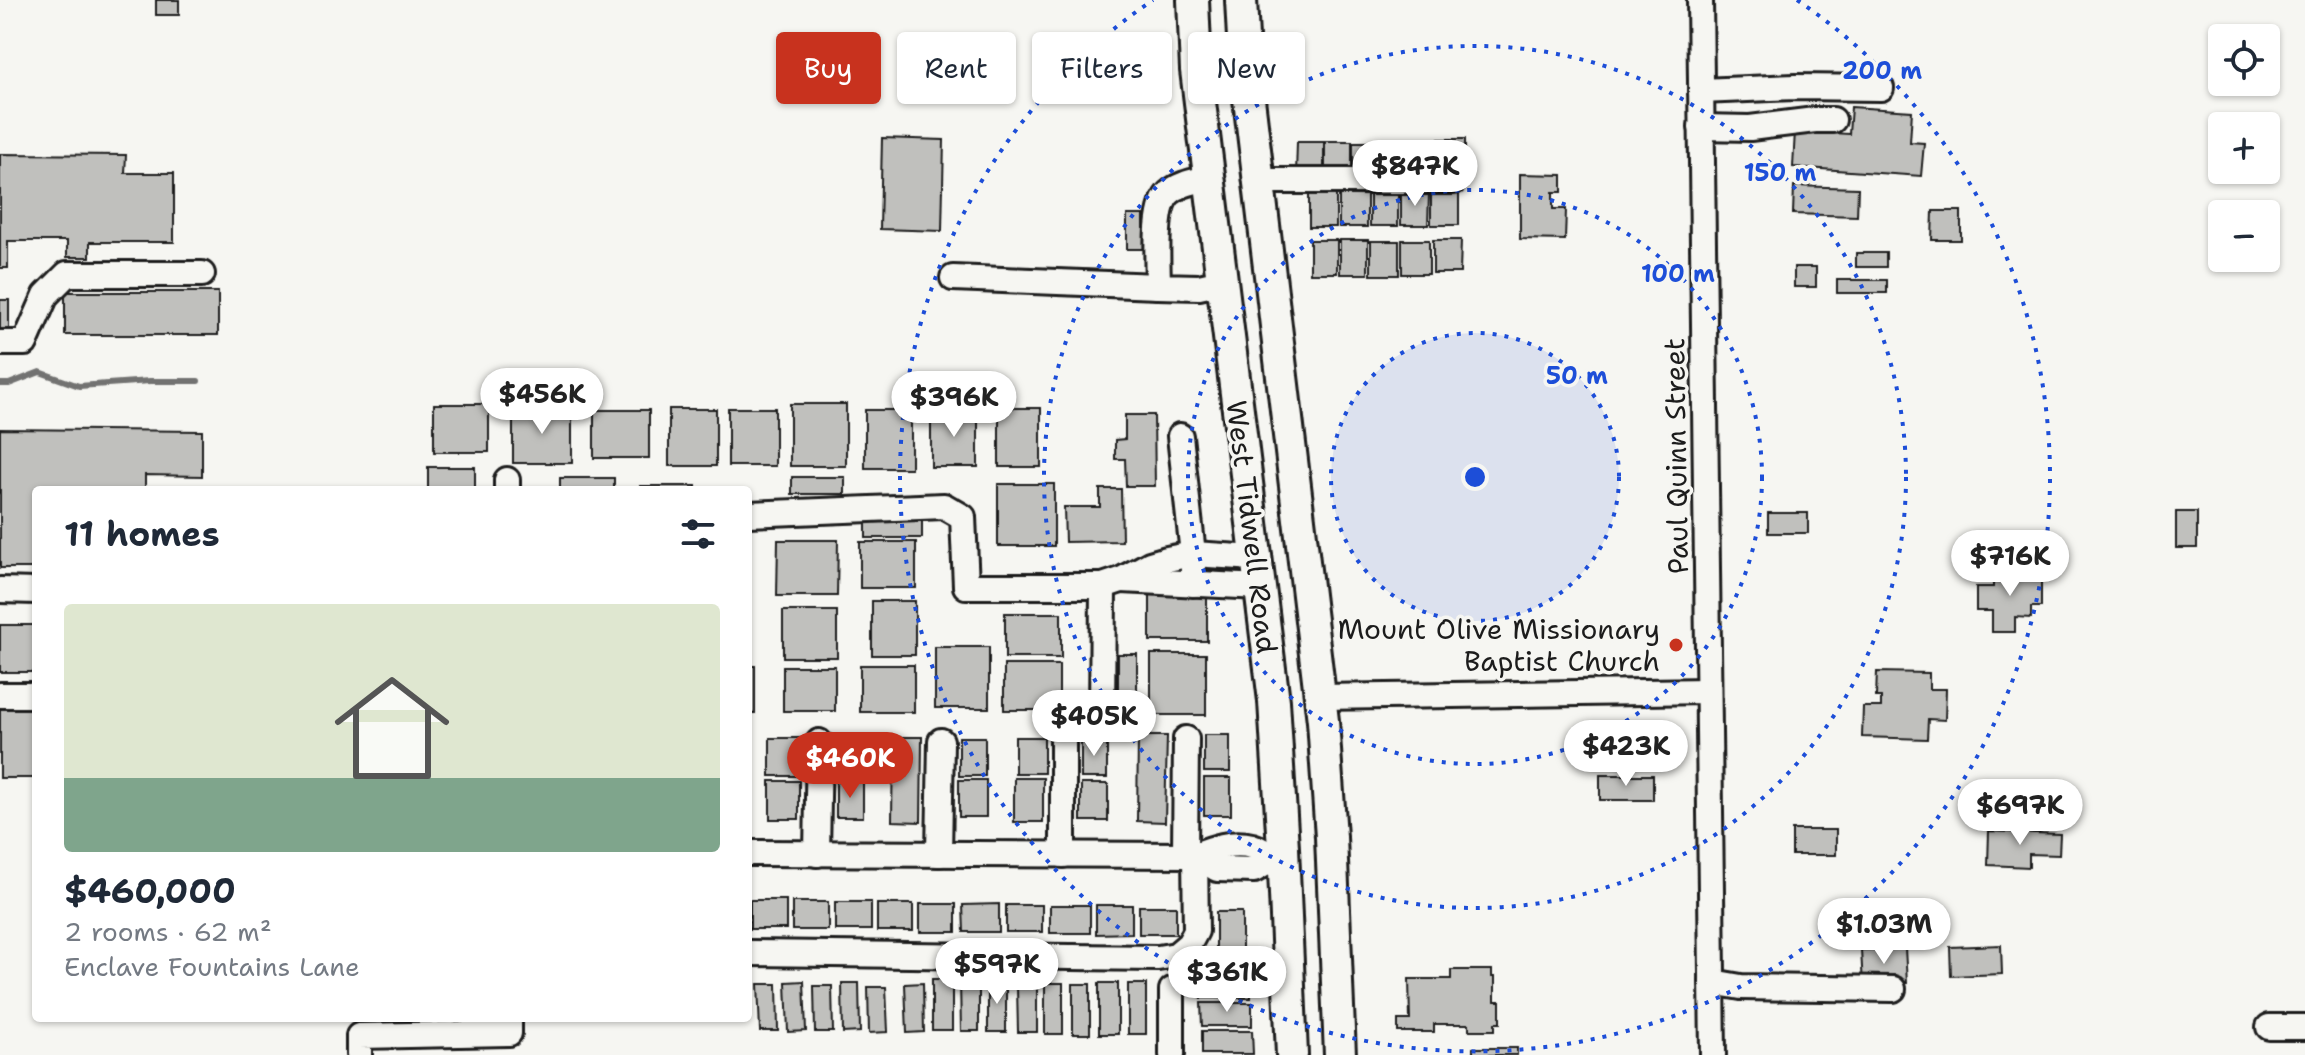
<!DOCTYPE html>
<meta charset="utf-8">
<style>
body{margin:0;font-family:"Shantell Sans",sans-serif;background:#f2f2f3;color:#1f2937;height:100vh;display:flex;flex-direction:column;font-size:30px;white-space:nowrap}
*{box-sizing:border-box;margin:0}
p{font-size:26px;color:#747a83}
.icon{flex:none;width:44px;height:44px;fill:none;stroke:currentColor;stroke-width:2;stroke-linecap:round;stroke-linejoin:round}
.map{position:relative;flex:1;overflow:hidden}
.drawer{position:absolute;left:32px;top:486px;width:720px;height:536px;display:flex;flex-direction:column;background:#fff;border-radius:8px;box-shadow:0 2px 6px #0004}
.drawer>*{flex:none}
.top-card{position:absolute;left:776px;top:32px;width:760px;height:72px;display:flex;gap:16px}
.fabs{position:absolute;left:2208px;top:24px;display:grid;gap:16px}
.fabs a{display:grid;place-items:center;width:72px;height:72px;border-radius:8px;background:#fff;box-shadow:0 2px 6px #0004;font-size:40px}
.price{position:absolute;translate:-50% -68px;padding:0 18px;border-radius:28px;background:#fff;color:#222;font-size:26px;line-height:52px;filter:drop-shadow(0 2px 4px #0008)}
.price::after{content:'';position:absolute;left:50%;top:48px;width:24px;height:18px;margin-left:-12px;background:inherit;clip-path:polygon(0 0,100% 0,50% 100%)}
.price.selected{background:#c8321e;color:#fff}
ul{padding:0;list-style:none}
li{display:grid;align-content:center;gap:16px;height:424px;padding:0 32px}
li span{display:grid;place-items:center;height:248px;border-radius:8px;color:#555}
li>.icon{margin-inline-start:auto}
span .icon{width:144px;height:144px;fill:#fffc;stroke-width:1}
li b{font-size:34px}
h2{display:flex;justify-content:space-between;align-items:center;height:96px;padding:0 32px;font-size:34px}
.chip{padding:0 28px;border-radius:8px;background:#fff;box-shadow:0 2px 6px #0004;font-size:28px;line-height:72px}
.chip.selected{background:#c8321e;color:#fff}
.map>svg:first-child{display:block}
</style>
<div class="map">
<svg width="2305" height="1055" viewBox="0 0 2305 1055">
<rect width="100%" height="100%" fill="#f6f6f2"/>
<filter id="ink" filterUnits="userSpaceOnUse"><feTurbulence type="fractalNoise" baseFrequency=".0125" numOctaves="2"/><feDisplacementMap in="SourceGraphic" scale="16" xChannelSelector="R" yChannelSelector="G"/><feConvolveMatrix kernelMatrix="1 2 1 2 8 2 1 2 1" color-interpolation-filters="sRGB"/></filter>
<g filter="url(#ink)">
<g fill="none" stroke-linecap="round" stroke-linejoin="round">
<!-- stream -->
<path stroke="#727271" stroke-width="6" d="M 0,384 L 9,384 L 40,372 L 79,386 L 150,381 L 198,381"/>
</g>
<!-- building -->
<g fill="#c0c0bd" stroke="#1c1c1c" stroke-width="2">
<rect x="156" y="0" width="23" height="15"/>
<path d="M 1851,107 L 1912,111 L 1910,142 L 1924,143 L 1921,176 L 1793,167 L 1795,131 L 1849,134 Z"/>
<path d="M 882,138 L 944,140 L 942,231 L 880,229 Z"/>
<rect x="1409" y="139" width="28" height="34"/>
<path d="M 1437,139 L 1465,139 L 1465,173 L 1437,172 Z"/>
<rect x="1381" y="140" width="28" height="34"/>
<rect x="1325" y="141" width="27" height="34"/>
<path d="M 1297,142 L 1324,142 L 1324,175 L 1296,175 Z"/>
<path d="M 1353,142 L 1381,142 L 1381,176 L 1353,175 Z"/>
<path d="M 0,154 L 126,155 L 125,173 L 174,173 L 174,242 L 90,242 L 90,257 L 67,257 L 67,241 L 8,241 L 8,268 L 0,268 Z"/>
<path d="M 1520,174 L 1562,175 L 1562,192 L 1553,192 L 1553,209 L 1566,209 L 1565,240 L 1520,239 Z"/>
<path d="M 1794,186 L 1858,188 L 1857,216 L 1793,214 Z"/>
<rect x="1431" y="191" width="28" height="34"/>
<path d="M 1370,192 L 1398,193 L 1398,226 L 1370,226 Z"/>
<path d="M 1401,192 L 1429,192 L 1428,225 L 1401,225 Z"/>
<rect x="1309" y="193" width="27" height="34"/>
<rect x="1339" y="193" width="28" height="34"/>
<path d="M 1933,211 L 1961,211 L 1961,240 L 1932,240 Z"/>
<rect x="1127" y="215" width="17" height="34"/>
<rect x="1310" y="240" width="27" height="33"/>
<rect x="1340" y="240" width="28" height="34"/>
<rect x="1402" y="240" width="27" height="34"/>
<path d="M 1433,240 L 1461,240 L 1460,273 L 1433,273 Z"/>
<rect x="1371" y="241" width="28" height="34"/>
<rect x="1856" y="253" width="30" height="14"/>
<rect x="1794" y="267" width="22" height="20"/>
<rect x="1837" y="280" width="50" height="13"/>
<rect x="65" y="292" width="153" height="43"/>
<rect x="0" y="300" width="9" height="30"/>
<rect x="434" y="404" width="55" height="48"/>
<rect x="790" y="404" width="56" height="62"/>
<rect x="513" y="408" width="59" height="55"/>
<rect x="728" y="408" width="47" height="58"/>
<rect x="999" y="408" width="42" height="59"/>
<rect x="669" y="409" width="47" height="57"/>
<rect x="594" y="410" width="55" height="48"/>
<rect x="865" y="410" width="46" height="58"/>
<rect x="931" y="411" width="47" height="56"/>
<path d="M 1125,415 L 1154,415 L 1155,486 L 1126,486 L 1125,459 L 1115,459 L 1115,440 L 1125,439 Z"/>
<path d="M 0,429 L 202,431 L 202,476 L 145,475 L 145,490 L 36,490 L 36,568 L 0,568 Z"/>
<rect x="428" y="467" width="47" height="23"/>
<rect x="792" y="477" width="53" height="17"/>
<rect x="560" y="478" width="54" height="12"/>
<rect x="998" y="484" width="56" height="62"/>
<rect x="640" y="486" width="56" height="4"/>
<path d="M 1100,489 L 1121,489 L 1122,541 L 1065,542 L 1064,507 L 1100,507 Z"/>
<rect x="2176" y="512" width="21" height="36"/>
<rect x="1768" y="513" width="40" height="20"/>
<rect x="866" y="517" width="56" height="21"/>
<path d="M 778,540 L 838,540 L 837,596 L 777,596 Z"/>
<rect x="860" y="542" width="56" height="46"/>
<path d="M 1993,571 L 2041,572 L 2041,607 L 2031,607 L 2031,618 L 2015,617 L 2015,632 L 1992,632 L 1992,611 L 1976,611 L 1976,587 L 1993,587 Z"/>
<rect x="1150" y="595" width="57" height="46"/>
<rect x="872" y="601" width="43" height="54"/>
<rect x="783" y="611" width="54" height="46"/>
<rect x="1005" y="613" width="56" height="45"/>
<rect x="0" y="625" width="36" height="47"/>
<rect x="935" y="647" width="54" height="61"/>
<rect x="1118" y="654" width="19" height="55"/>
<rect x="1151" y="654" width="55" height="61"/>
<rect x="860" y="665" width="54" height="47"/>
<rect x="1004" y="665" width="55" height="45"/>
<rect x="748" y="666" width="7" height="47"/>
<rect x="783" y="666" width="52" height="45"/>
<path d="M 1877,672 L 1929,673 L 1929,689 L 1946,689 L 1945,720 L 1928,719 L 1927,739 L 1862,737 L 1863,707 L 1881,707 L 1881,697 L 1876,697 Z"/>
<rect x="0" y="707" width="36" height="71"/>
<rect x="1204" y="735" width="26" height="37"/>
<path d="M 1138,736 L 1167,736 L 1165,822 L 1137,821 Z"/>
<path d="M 893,737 L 922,737 L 921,822 L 892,821 Z"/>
<rect x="959" y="737" width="26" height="39"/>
<rect x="1015" y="737" width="29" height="36"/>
<rect x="770" y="738" width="30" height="38"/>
<rect x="1081" y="738" width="26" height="40"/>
<rect x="836" y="739" width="28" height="37"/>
<rect x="1600" y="775" width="53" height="25"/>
<rect x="1014" y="778" width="29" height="44"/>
<rect x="1204" y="778" width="27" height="37"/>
<rect x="959" y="780" width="27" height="37"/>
<rect x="770" y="781" width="29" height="38"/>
<rect x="836" y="782" width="27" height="35"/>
<rect x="1081" y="784" width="27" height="37"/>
<rect x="1792" y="830" width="44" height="25"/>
<path d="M 1989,831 L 2060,834 L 2059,855 L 2029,854 L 2029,867 L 1988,865 Z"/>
<rect x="750" y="900" width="36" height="29"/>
<rect x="792" y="902" width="36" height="28"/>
<rect x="835" y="902" width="36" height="28"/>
<rect x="877" y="904" width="36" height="27"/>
<rect x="920" y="904" width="36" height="28"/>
<path d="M 999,904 L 999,932 L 964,932 L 963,905 Z"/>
<rect x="1006" y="905" width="36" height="27"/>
<rect x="1050" y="905" width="40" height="28"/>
<path d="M 1096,905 L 1132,905 L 1132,933 L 1096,934 Z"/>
<rect x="1139" y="906" width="37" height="28"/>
<rect x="1216" y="912" width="26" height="37"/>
<path d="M 2001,945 L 2002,974 L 1951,976 L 1950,947 Z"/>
<path d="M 1905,948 L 1907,983 L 1863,985 L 1861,950 Z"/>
<path d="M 1451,970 L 1492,970 L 1492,977 L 1495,977 L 1495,1001 L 1500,1001 L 1500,1023 L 1495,1023 L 1495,1030 L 1469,1030 L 1469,1024 L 1434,1024 L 1434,1032 L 1398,1032 L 1398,1020 L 1410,1020 L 1409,979 L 1451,979 Z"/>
<rect x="1201" y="975" width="50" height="23"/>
<rect x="932" y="979" width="20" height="51"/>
<path d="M 960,980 L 979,980 L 979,1031 L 961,1031 Z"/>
<rect x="988" y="980" width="18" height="52"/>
<path d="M 804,981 L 806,1031 L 788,1032 L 786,982 Z"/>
<path d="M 842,983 L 859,983 L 860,1032 L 843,1033 Z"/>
<path d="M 923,983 L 924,1032 L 907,1033 L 905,984 Z"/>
<rect x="1045" y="983" width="18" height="51"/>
<rect x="1099" y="983" width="19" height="51"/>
<path d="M 758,984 L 777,984 L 778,1031 L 760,1031 Z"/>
<rect x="1073" y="984" width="17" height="50"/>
<rect x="1128" y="984" width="18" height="50"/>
<path d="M 814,986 L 832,986 L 833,1032 L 815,1032 Z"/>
<path d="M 1017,986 L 1037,986 L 1037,1032 L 1018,1032 Z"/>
<path d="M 868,987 L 886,987 L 888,1032 L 869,1033 Z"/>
<path d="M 1201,1003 L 1252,1003 L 1252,1026 L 1202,1026 Z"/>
<path d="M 1202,1031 L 1252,1031 L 1253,1054 L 1202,1054 Z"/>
<rect x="1473" y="1048" width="44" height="7"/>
</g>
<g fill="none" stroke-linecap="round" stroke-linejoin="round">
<defs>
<g id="minor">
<path d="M 1700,0 L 1713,1055"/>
<path d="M 1701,91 L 1795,87 L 1881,88"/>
<path d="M 1701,127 L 1750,128 L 1815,120 L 1833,120"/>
<path d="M 1211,177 C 1197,181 1180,183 1169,193 C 1153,208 1158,264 1158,286 L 1199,287 L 1222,282"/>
<path d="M 1258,181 L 1454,181"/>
<path d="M 953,278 L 1158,286"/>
<path d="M 0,343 L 25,343 L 46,295 L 67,274 L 202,274"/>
<path d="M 1180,436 L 1193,554 L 1193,584"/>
<path d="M 507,480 L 507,490"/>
<path d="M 748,514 L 944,506 L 963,517 L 966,586 L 1103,586 L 1121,580 L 1150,564 L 1167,559 L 1193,554 L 1256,558"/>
<path d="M 1122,580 L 1260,587"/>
<path d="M 0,590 L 36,591"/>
<path d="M 0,695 L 36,695"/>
<path d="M 1320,697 L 1708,691"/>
<path d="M 1102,717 L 1103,586"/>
<path d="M 1063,741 L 1063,855"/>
<path d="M 748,853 L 1195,855 C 1213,848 1232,841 1252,846 C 1259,848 1268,854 1274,859"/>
<path d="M 817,854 L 819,742"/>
<path d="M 939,854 L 941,741"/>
<path d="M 1185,855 L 1186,739"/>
<path d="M 1195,855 L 1217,869 L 1254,870 L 1274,859 L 1284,858"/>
<path d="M 748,953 L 1158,958 L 1176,955 L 1189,944 L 1196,931 L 1195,855"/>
<path d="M 1712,982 L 1741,987 L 1893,989"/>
<path d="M 1172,990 L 1172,1055"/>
<path d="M 2269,1027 L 2305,1027"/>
<path d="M 359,1055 L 359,1036 L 509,1033 L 509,1018"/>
</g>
<g id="major">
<path d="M 1193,0 L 1196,70 L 1274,701 L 1283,848 L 1292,1055"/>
<path d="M 1241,0 L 1244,57 L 1323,721 L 1331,837 L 1340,1055"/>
</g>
</defs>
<!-- minor casing -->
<use href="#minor" stroke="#1c1c1c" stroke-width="30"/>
<!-- major casing -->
<use href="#major" stroke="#1c1c1c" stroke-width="36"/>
<!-- minor -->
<use href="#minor" stroke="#f6f6f2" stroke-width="24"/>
<!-- major -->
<use href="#major" stroke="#f6f6f2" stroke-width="30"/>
</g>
</g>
<!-- distance rings -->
<circle cx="1475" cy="477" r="144" fill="#1d4ed8" fill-opacity=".12"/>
<g fill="none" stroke="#1d4ed8" stroke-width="4" stroke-dasharray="4 8">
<circle cx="1475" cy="477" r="144"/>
<circle cx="1475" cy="477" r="287"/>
<circle cx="1475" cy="477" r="431"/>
<path d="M1797 0A575 575 0 1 1 1153 0"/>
</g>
<!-- markers -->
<circle fill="#c8321e" stroke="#f6f6f2" stroke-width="3" cx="1676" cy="645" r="8"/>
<g text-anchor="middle" stroke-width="7" stroke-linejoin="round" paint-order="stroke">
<!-- street labels -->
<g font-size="28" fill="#1c1c1c" stroke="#f6f6f2">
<text transform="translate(1676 456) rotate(-91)" y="10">Paul Quinn Street</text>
<text transform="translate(1252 527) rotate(83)" y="10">West Tidwell Road</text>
</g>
<!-- poi labels -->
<g font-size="28" fill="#1c1c1c" stroke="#f6f6f2" text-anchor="end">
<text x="1660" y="639">Mount Olive Missionary<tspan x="1660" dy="32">Baptist Church</tspan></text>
</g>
</g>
<circle cx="1475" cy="477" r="12" fill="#1d4ed8" stroke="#f6f6f2" stroke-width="4"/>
<g font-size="24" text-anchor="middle" font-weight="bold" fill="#1d4ed8" stroke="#f6f6f2" stroke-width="7" stroke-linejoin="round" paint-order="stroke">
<text x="1882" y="79">200 m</text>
<text x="1780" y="181">150 m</text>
<text x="1678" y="282">100 m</text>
<text x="1577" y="384">50 m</text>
</g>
</svg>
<div class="fabs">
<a><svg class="icon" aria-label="locate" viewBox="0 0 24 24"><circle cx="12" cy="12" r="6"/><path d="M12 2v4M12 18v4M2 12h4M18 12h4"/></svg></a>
<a>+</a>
<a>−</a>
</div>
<b class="price" style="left:1415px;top:208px">$847K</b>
<b class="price" style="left:542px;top:436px">$456K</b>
<b class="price" style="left:954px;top:439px">$396K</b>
<b class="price" style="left:2010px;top:598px">$716K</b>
<b class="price" style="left:1094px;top:758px">$405K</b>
<b class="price" style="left:1626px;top:788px">$423K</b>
<b class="price selected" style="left:850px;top:800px">$460K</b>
<b class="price" style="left:2020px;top:847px">$697K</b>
<b class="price" style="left:1884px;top:966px">$1.03M</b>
<b class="price" style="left:997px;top:1006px">$597K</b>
<b class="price" style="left:1227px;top:1014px">$361K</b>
<div class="top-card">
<a class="chip selected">Buy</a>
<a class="chip">Rent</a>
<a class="chip">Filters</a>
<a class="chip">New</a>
</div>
<section class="drawer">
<h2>11 homes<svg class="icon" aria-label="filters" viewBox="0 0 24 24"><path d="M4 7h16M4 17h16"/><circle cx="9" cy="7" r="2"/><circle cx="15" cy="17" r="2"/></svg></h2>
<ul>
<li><span style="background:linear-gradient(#dfe7d0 70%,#7fa58c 0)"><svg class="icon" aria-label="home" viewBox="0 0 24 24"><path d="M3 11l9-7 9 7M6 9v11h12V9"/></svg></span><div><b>$460,000</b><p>2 rooms · 62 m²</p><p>Enclave Fountains Lane</p></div></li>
</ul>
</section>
</div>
